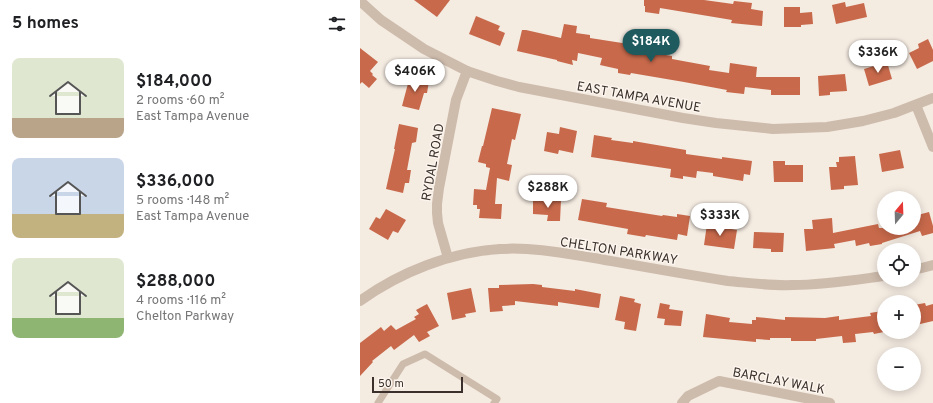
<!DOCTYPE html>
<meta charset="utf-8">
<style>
body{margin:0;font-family:Overpass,sans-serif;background:#f2f2f2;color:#202124;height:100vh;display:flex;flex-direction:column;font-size:15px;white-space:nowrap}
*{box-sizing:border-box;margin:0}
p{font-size:13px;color:#757577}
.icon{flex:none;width:22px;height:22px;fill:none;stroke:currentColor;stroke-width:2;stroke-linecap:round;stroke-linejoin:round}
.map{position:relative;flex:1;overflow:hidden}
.side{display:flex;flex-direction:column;background:#fff;width:360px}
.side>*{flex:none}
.needle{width:26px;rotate:19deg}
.controls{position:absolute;left:517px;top:191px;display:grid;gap:8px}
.controls a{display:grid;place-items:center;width:44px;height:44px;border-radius:50%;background:#fff;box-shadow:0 2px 10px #0003;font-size:20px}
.scale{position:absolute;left:12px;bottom:10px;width:91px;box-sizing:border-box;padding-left:4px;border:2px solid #3b302b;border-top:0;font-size:11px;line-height:14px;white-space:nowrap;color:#3b302b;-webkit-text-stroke:3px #fbf5ee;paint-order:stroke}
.price{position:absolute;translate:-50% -34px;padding:0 9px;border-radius:14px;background:#fff;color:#222;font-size:13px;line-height:26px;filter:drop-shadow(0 1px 2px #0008)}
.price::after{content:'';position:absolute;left:50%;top:24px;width:12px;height:9px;margin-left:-6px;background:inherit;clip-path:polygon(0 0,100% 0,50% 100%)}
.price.active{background:#1f5a5e;color:#fff}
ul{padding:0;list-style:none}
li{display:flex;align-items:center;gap:12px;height:100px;padding:0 12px}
li span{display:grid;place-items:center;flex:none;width:112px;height:80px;border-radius:8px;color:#555}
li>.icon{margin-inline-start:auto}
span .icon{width:48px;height:48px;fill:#fffc;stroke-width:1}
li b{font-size:17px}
h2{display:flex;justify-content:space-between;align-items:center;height:48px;padding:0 12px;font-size:17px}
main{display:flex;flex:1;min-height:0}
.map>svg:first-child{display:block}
</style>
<main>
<section class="side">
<h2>5 homes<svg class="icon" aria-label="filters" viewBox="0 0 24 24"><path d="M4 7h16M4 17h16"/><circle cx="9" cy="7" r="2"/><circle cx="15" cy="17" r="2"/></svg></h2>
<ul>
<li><span style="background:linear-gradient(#dfe7d0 75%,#b9a48a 0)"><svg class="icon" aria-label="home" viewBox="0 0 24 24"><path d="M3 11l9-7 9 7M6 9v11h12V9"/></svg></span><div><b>$184,000</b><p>2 rooms · 60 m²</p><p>East Tampa Avenue</p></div></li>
<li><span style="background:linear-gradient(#c9d6e8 70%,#c2b280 0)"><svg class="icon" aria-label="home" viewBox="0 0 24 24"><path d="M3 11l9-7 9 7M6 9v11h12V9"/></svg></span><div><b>$336,000</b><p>5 rooms · 148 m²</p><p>East Tampa Avenue</p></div></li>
<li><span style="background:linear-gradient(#dfe7d0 75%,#8fb573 0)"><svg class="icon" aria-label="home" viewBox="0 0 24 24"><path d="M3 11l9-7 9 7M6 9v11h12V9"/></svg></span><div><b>$288,000</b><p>4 rooms · 116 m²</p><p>Chelton Parkway</p></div></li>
</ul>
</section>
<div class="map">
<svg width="573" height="403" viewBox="0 0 573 403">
<rect width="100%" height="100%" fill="#f4ebe1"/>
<!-- building -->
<g fill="#c8694b">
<path d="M 54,0 L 90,0 L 77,17 Z"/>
<path d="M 284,0 L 344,0 L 373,4 L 374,1 L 392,3 L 391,9 L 403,11 L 402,26 L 371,23 L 372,20 L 300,8 L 299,14 L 285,12 L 285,6 L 284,6 Z"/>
<path d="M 485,2 L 486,7 L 504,3 L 507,17 L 476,24 L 472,5 Z"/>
<path d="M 424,7 L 440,7 L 440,13 L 452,12 L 453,24 L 441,25 L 441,27 L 424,27 Z"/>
<path d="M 116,16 L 140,26 L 138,30 L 145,33 L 140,46 L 109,34 Z"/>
<path d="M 204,24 L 217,26 L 216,33 L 230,35 L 230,38 L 275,45 L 274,50 L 312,56 L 312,59 L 350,66 L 349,70 L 369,73 L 370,63 L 397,67 L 396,77 L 440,77 L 440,95 L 411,95 L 411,90 L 385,87 L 384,94 L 366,92 L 367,90 L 324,82 L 271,73 L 270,75 L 258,73 L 258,69 L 240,65 L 242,58 L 218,53 L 217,61 L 212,60 L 213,65 L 197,61 L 197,60 L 157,51 L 162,30 L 166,30 L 201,38 Z"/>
<path d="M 568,39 L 573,50 L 573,61 L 557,69 L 549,53 L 559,48 L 558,44 Z"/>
<path d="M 0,48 L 18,62 L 10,71 L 13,74 L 12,75 L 17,79 L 9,88 L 2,82 L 0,84 Z"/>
<path d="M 527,62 L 532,79 L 509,86 L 504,69 Z"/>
<path d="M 485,74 L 487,91 L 470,92 L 470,95 L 459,96 L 458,76 Z"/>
<path d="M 50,76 L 69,81 L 67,93 L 64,93 L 59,110 L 42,106 Z"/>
<path d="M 132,108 L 161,114 L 155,140 L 152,139 L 147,164 L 152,165 L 149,181 L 137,178 L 135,204 L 142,204 L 141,219 L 119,218 L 120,209 L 117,209 L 117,205 L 113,205 L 114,189 L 126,190 L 130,168 L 126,167 L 126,164 L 118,162 L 122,146 L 123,146 Z"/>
<path d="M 39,124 L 58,128 L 56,142 L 52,143 L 47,170 L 51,170 L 49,183 L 45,183 L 43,193 L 26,189 L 35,149 L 34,149 Z"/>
<path d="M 200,127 L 217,131 L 213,153 L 199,150 L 198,154 L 184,151 L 187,132 L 199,134 Z"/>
<path d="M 234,135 L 252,138 L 251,140 L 273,143 L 273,141 L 326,150 L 326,154 L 362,159 L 362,157 L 392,161 L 390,175 L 384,174 L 383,181 L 353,176 L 353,173 L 337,171 L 336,178 L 323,176 L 323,179 L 310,177 L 311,169 L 231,157 Z"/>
<path d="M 540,150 L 544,168 L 522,172 L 519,154 Z"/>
<path d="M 495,156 L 498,185 L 484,186 L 484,189 L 471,190 L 469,167 L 477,167 L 476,162 L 479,162 L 479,157 Z"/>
<path d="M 413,161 L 425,161 L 425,165 L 443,165 L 443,182 L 414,182 Z"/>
<path d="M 173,199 L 201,200 L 200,221 L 187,221 L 188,215 L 173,214 Z"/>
<path d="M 222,199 L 247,203 L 246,207 L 302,216 L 303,215 L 317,217 L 317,214 L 330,216 L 327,236 L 318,234 L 317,240 L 286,235 L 285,237 L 267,234 L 268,229 L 218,220 Z"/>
<path d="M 26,209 L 46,220 L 38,233 L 33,231 L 28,240 L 9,229 L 16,217 L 20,219 Z"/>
<path d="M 569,212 L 573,226 L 573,233 L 562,236 L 560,231 L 522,243 L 522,244 L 510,246 L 509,243 L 496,246 L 495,240 L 474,244 L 475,248 L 446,251 L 444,229 L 453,229 L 452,220 L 472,218 L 473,233 L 518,224 L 519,228 L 554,228 L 554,216 Z"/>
<path d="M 347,224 L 371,227 L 371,229 L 377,230 L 374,249 L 344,245 Z"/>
<path d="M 394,232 L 424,233 L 423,252 L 411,252 L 411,249 L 393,248 Z"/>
<path d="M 173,284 L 182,285 L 182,287 L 215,291 L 215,289 L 241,294 L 239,308 L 198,302 L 198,306 L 155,301 L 155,305 L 142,306 L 143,311 L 130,312 L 128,288 L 139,288 L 139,285 Z"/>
<path d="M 111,288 L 116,312 L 105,314 L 106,317 L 92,320 L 87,293 Z"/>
<path d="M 260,296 L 275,299 L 274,302 L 281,304 L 276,331 L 264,329 L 265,322 L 255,320 Z"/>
<path d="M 300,303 L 310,305 L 309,309 L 323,311 L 321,326 L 304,325 L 305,319 L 297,318 Z"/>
<path d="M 565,303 L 566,306 L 573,304 L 573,321 L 556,325 L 554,315 L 554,305 Z"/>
<path d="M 67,304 L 79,326 L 67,332 L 70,336 L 59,342 L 54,335 L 34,350 L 31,346 L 12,361 L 13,362 L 0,376 L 0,343 L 21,327 L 24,331 L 31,325 L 36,330 L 56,319 L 54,317 L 59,314 L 56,310 Z"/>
<path d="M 522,311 L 522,314 L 524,314 L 524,332 L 514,334 L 513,332 L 495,334 L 496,342 L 483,343 L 482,336 L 456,339 L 456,341 L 431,341 L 431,338 L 410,338 L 410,340 L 396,339 L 396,342 L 343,337 L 346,314 L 370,318 L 369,322 L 392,324 L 392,320 L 396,320 L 396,317 L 425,320 L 425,317 L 465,318 L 479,316 L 479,320 L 511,316 L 510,313 Z"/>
</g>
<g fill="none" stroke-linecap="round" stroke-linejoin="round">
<!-- service -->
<path stroke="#cdbbac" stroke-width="7" d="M 18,403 L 43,364 L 65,354 L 137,399 L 134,403"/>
<!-- minor -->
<g stroke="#cdbbac" stroke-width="10">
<path d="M 0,1 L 21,20 L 64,49 L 107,71 L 137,81 L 159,87 L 323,118 L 356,123 L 413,129 L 467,127 L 503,121 L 534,113 L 573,98"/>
<path d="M 556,105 L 573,147"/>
<path d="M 88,258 L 78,223 L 77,213 L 77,204 L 79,188 L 96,100 L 107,71"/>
<path d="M 554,270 L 573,265"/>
<path d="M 0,301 C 40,272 91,252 140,249 C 172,247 203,253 234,258 C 279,266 323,274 368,281 C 390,283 411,286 433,285 C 463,285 494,280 524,276"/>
<path d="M 322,403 L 328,396 L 359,381 L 470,403"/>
</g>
</g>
<g text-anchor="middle" stroke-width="3" stroke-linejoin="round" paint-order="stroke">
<!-- street labels -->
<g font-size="13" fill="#3b302b" stroke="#fbf5ee">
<text transform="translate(279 96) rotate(10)" y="5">EAST TAMPA AVENUE</text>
<text transform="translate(72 162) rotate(-80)" y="5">RYDAL ROAD</text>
<text transform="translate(259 250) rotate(9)" y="5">CHELTON PARKWAY</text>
<text transform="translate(419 380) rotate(11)" y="5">BARCLAY WALK</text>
</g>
</g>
</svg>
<div class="controls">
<a><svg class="needle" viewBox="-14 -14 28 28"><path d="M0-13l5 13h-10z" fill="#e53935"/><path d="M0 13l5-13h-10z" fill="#757577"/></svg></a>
<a><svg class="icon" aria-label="locate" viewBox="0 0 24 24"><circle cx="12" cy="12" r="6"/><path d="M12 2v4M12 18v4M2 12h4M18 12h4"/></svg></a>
<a>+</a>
<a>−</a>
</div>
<div class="scale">50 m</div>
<b class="price active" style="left:291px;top:63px">$184K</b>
<b class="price" style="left:518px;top:74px">$336K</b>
<b class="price" style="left:55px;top:93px">$406K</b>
<b class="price" style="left:188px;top:209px">$288K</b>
<b class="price" style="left:360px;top:237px">$333K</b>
</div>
</main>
